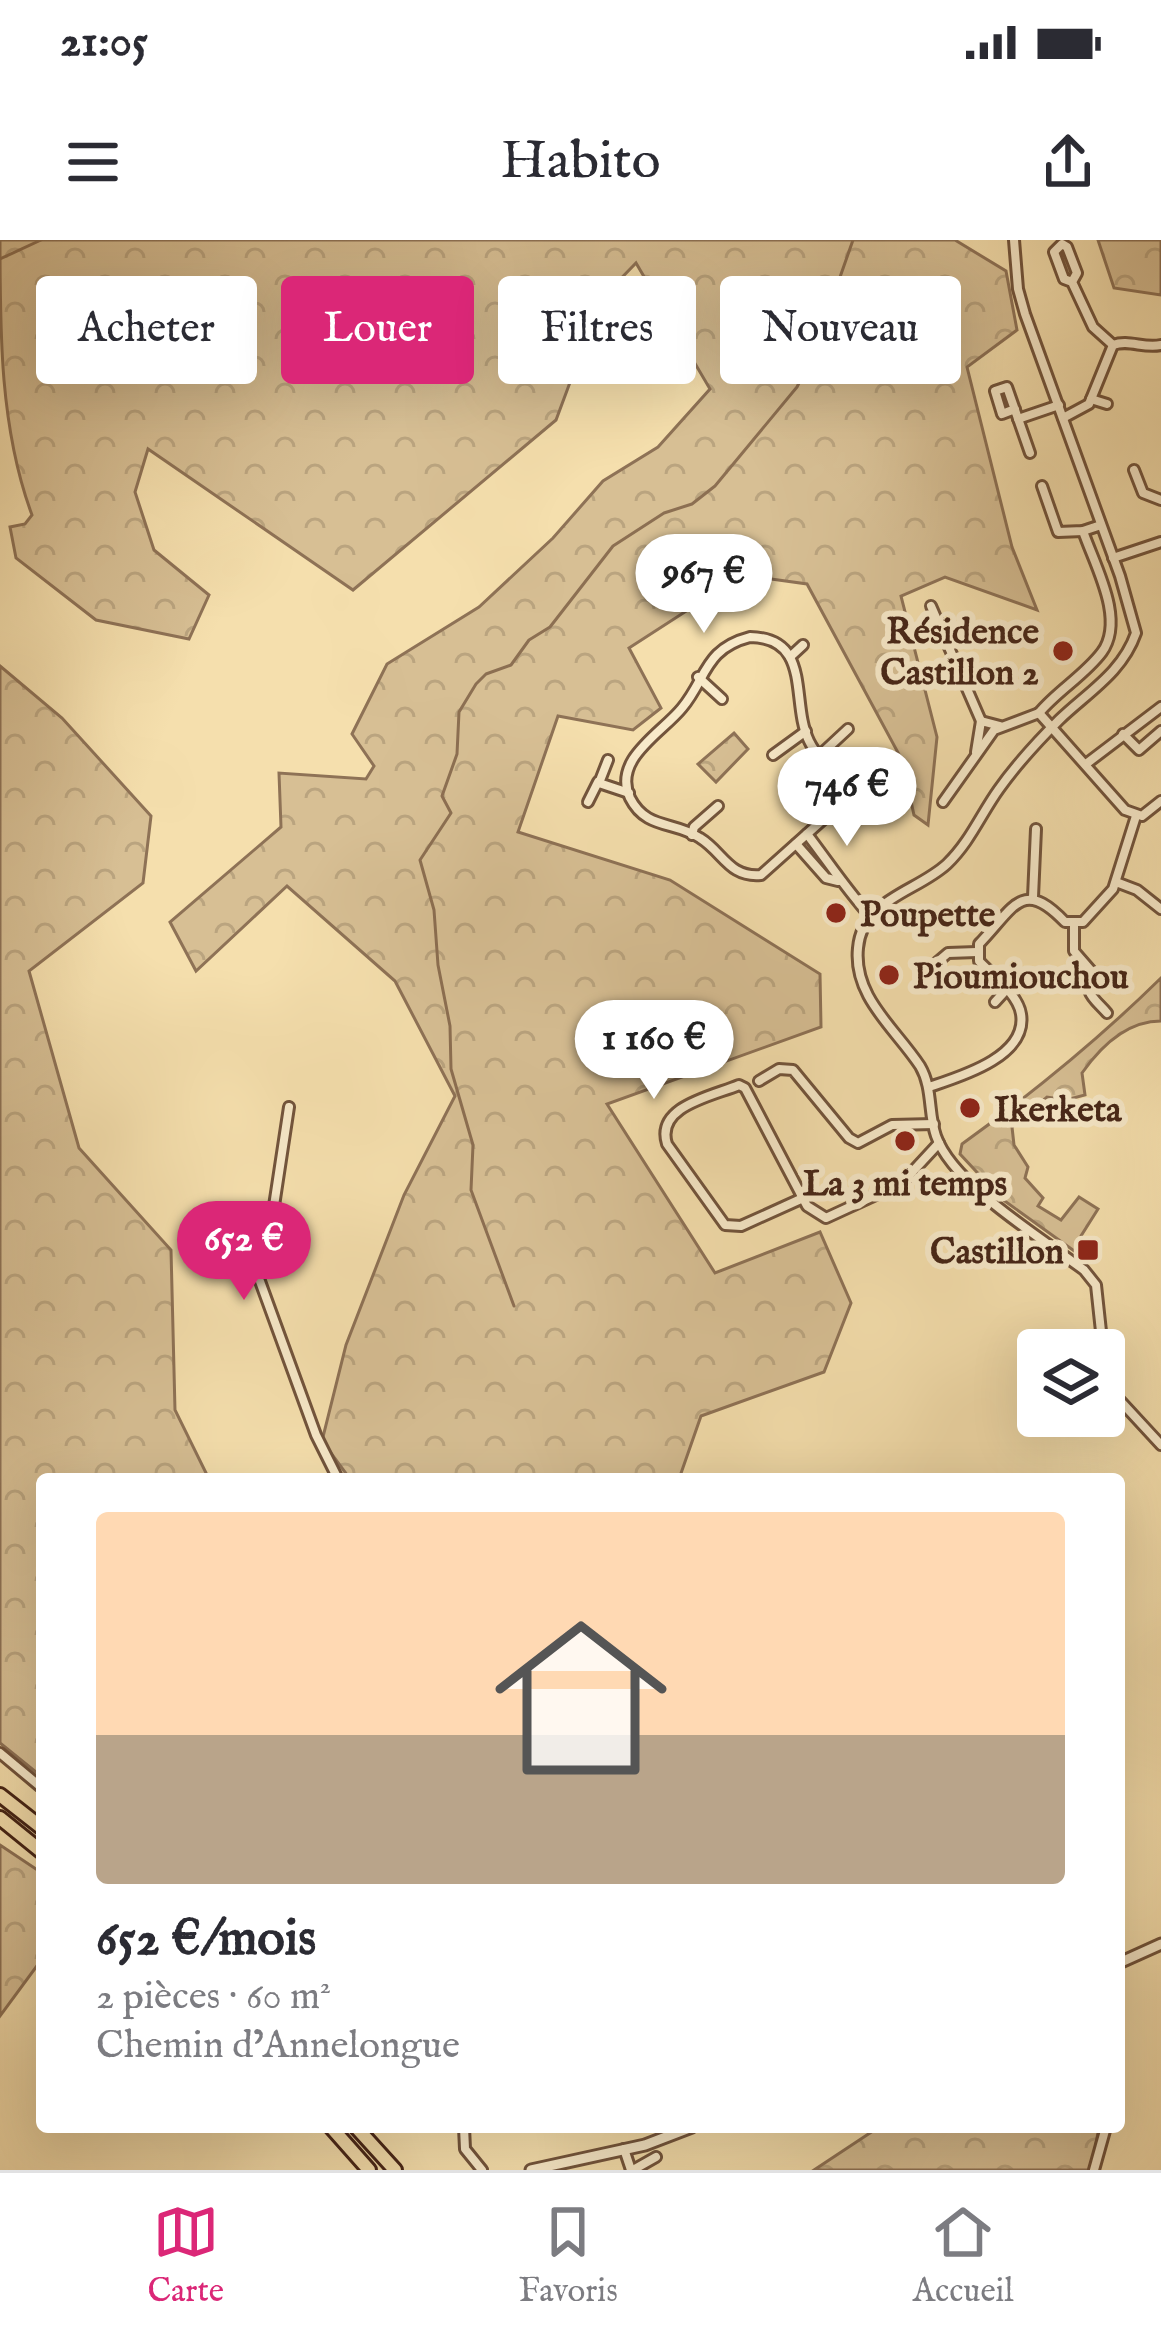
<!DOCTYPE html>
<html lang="fr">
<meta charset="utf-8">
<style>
body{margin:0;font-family:"IM FELL English",serif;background:#f7f7f7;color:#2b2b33;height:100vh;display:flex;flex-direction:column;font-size:45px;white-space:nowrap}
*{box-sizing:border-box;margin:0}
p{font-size:39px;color:#7c7c81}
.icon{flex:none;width:66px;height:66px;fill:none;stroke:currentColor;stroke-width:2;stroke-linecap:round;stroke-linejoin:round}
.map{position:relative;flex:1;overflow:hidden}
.side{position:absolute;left:36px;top:1233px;width:1089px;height:660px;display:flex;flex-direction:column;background:#fff;border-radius:12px;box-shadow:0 12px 48px #0002}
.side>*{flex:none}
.top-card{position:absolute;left:36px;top:36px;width:1089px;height:108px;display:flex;gap:24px}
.buttons{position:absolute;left:1017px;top:1089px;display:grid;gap:24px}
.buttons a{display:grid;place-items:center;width:108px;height:108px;border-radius:12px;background:#fff;box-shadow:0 12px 48px #0002;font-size:60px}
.price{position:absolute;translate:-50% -102px;padding:0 27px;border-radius:42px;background:#fff;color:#222;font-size:39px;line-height:78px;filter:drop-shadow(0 3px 6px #0008)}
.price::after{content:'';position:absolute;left:50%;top:72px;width:36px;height:27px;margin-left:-18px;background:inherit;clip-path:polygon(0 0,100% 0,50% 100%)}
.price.selected{background:#db2777;color:#fff}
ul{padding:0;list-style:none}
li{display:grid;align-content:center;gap:24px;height:636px;padding:0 60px}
li span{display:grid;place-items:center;height:372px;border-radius:12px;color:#555}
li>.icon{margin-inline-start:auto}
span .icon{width:216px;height:216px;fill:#fffc;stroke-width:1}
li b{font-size:51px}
.tag{padding:0 42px;border-radius:12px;background:#fff;box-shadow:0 12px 48px #0002;font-size:42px;line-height:108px}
.tag.selected{background:#db2777;color:#fff}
.status{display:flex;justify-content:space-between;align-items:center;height:84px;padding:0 60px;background:#fff;direction:ltr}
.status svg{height:33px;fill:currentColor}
header{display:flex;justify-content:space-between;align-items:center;height:156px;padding:0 60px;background:#fff;font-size:54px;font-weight:600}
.tabs{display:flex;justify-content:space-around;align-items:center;height:168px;border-top:3px solid #e1e1e2;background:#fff;font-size:33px;color:#7c7c81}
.tabs a{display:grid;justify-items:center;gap:6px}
.tabs .selected{color:#db2777}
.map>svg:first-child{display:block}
</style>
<div class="status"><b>21:05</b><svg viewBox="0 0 49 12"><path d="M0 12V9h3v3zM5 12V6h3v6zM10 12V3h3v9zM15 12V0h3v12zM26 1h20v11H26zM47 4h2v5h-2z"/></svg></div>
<header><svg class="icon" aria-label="menu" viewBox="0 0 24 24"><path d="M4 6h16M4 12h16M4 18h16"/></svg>Habito<svg class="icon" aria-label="share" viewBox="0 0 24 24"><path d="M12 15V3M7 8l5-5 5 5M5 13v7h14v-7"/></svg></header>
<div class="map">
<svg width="1161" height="1930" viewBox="0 0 1161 1930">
<defs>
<pattern id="forest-crowns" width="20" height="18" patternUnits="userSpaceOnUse" patternTransform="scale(3)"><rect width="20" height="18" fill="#d7bf94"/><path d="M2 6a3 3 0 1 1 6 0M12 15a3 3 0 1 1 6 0" fill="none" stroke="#baa47f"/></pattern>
</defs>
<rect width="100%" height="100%" fill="#f5dfad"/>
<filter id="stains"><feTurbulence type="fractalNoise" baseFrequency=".00167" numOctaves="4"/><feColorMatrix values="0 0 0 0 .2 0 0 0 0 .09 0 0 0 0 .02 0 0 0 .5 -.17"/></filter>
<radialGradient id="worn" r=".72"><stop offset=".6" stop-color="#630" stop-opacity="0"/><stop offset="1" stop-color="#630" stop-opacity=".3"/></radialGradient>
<!-- forest -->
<g fill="url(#forest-crowns)" stroke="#8e7256" stroke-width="3">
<path d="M 0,0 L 955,0 L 1006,31 L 1017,90 L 967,127 L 1012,307 L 1037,370 L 945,337 L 901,356 L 937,497 L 928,585 L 914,575 L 902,520 L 807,344 L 742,335 L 629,408 L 661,468 L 633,490 L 558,476 L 518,592 L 670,640 L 820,734 L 821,787 L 607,864 L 715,1033 L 820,992 L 851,1063 L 824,1132 L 701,1176 L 679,1239 L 350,1239 L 322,1201 L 346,1105 L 404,955 L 455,856 L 395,741 L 287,646 L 196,731 L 170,682 L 281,587 L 279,533 L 366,539 L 374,526 L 352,494 L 387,424 L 479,367 L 553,298 L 603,241 L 658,207 L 710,149 L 636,23 L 601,59 L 556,180 L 353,350 L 148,209 L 135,252 L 154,310 L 209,355 L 189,399 L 96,380 L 16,318 L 10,287 L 25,284 L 32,275 C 0,189 0,93 0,0 Z"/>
<path d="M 1098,0 L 1161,0 L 1161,55 L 1114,48 Z"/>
<path d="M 0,426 L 62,478 L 151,576 L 143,643 L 29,731 L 79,908 L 171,1010 L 175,1170 L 209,1239 L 42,1239 L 42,1537 L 0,1503 Z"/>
<path d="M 734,493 L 748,509 L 716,542 L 698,524 Z"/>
<path d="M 1161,738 L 1161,781 C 1127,781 1101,806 1082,833 L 1085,855 L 1066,860 L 1047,857 L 1012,887 L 1014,905 L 1028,927 L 1025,938 L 1043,958 L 1038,966 L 1061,980 L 1079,957 L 1098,969 L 1081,996 L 1082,1010 L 1077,1013 L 1002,959 L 960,914 L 962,904 C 1033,853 1098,800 1161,738 Z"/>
<path d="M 0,1605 L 42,1633 L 42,1719 L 0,1776 Z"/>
<path d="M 879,1887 L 1099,1887 L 1091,1930 L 814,1930 Z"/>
</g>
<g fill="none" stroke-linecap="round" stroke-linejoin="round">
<!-- stream -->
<g stroke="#8c6f52" stroke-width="3">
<path d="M 0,19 L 41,0"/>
<path d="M 514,1066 L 471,950 L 473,905 L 451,829 L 450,786 L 438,725 L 434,670 L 420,620 L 451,573 L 442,556 L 457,514 L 459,472 L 476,444 L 486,434 L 511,425 L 529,400 L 550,387 L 613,306 L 664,273 L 692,264 L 715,246 L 797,147 L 812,117 L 853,0"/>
</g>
<defs>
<g id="minor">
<path d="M 1014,0 L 1018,49 L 1025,74 L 1120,336 L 1136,393 C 1122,433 1088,452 1059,480 C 1038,501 1016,525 999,549 C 981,574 970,602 947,624 C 917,652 862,659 858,708 C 853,757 895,788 920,826 C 933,848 928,873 936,896 C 953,945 1043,999 1084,1030 L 1096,1045 L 1103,1110"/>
<path d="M 1072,42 L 1077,33 L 1067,7 L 1062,4 L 1054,12 L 1064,39 L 1072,42 L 1093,87 L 1113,105"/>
<path d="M 1091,159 L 1107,164"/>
<path d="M 1015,169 L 1002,174 L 995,151 L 1007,147 L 1030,213"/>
<path d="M 1063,178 L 1089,164 L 1113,105 C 1129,99 1144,109 1161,105"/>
<path d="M 1018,179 L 1059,165"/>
<path d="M 1134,230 L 1143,253 L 1161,260"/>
<path d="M 1042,246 L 1058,292 L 1083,291 L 1101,285"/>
<path d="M 1113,318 L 1161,302"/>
<path d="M 931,366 L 981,481"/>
<path d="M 750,397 C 813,398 790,462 809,501 C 817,518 833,531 841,548 L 836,568 L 761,635 C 729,638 723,612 700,598 C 675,581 646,590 630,558 C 612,519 662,493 682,468 C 707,438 704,409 750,397 Z"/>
<path d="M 790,417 L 803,405"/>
<path d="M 698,437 L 722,459"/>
<path d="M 1039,473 C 1057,451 1085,435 1102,412 C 1126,379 1094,324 1083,291"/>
<path d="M 1039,473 L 1125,570 L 1142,576 L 1161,561"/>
<path d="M 1123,494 L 1139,510 L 1161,491"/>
<path d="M 976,512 L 981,481 L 1000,486"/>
<path d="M 773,515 L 806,491"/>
<path d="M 819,516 L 848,489"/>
<path d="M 608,520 L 599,543 L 629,553"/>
<path d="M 1086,524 L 1161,467"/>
<path d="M 588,562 L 598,542"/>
<path d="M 943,562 L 994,490 L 1039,473"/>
<path d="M 807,594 C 829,623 846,649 870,676"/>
<path d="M 692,595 L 694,587 L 718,566"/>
<path d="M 796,604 L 826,638 L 838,641"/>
<path d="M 1116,642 L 1137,650 L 1161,669"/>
<path d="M 1033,657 L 1036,589"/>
<path d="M 1074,685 L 1074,711 L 1094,734 C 1081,752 1095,759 1107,773"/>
<path d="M 935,724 L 948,713 L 977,712"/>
<path d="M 995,762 L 1006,750"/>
<path d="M 759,841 L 779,829 L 793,830 L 849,898 L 858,903 L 892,885 L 934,884"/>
<path d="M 929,847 C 959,837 1028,817 1021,774 C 1018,754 992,735 979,721 L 979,704 C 1014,668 1022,637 1065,682 L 1083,682 L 1113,649 L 1136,576"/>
<path d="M 289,867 L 272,979 L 257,1019 L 257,1033 L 316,1195 L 338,1239"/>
<path d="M 803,958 L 741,986 L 725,985 L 667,904 C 655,866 713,856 739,845 L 745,848 L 807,966 L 826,978 L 902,943 L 939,903"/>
<path d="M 1104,1117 L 1113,1153 L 1161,1205"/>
<path d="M 0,1513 L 42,1548"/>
<path d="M 464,1887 L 465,1909 L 482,1930"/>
<path d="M 624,1909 L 631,1930"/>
<path d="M 633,1930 L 656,1917"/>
<path d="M 1094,1930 L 1106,1887"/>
</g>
<g id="tertiary">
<path d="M 1119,1723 L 1161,1704"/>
<path d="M 531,1930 L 645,1905 L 692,1887"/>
</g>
<g id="motorway">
<path d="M 0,1555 L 42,1588"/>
<path d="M 0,1578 L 42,1612"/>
<path d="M 331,1887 L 369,1930"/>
<path d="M 356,1887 L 395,1930"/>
</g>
</defs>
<!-- minor casing -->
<use href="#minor" stroke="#72543c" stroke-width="14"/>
<!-- tertiary casing -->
<use href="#tertiary" stroke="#72543c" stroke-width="15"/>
<!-- motorway casing -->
<use href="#motorway" stroke="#462517" stroke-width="18"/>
<!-- minor -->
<use href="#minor" stroke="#f8eaca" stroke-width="8"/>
<!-- tertiary -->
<use href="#tertiary" stroke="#f8eaca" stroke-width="9"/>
<!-- motorway -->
<use href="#motorway" stroke="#f5dfad" stroke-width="12"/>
</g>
<!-- markers -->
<g fill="#8f2418" stroke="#f8eaca" stroke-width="4.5">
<circle cx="1063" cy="411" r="12"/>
<circle cx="836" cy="673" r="12"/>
<circle cx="889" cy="735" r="12"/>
<circle cx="970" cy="868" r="12"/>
<circle cx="905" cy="901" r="12"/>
<rect x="1076" y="998" width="24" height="24" rx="6"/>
</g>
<g text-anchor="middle" stroke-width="12" stroke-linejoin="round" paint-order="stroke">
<!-- poi labels -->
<g font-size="36" font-weight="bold" fill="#462517" stroke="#f8eaca" text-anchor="start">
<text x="1039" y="403" text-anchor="end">Résidence<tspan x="1039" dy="41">Castillon 2</tspan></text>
<text x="860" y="686">Poupette</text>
<text x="913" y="748">Pioumiouchou</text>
<text x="994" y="881">Ikerketa</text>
<text x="905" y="955" text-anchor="middle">La 3 mi temps</text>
<text x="1064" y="1023" text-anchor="end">Castillon</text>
</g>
</g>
<rect width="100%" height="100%" filter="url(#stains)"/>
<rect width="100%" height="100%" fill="url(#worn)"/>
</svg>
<div class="buttons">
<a><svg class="icon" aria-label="layers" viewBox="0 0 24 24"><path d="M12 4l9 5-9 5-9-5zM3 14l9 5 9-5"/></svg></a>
</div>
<b class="price" style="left:704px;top:396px">967 €</b>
<b class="price" style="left:847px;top:609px">746 €</b>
<b class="price" style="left:654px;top:862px">1 160 €</b>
<b class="price selected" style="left:244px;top:1063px">652 €</b>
<div class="top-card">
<a class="tag">Acheter</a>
<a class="tag selected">Louer</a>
<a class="tag">Filtres</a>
<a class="tag">Nouveau</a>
</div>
<section class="side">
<ul>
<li><span style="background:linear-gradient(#ffd9b3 60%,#b9a48a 0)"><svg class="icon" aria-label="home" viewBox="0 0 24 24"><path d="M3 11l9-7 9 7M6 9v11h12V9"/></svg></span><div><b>652 €/mois</b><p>2 pièces · 60 m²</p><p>Chemin d’Annelongue</p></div></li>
</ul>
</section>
</div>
<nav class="tabs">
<a class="selected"><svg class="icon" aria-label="map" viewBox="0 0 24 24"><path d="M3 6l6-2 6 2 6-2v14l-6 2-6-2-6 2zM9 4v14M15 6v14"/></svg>Carte</a>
<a><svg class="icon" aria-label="saved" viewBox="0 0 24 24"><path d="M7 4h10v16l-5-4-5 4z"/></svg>Favoris</a>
<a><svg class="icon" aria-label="home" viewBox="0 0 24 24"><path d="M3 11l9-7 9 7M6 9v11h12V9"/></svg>Accueil</a>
</nav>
